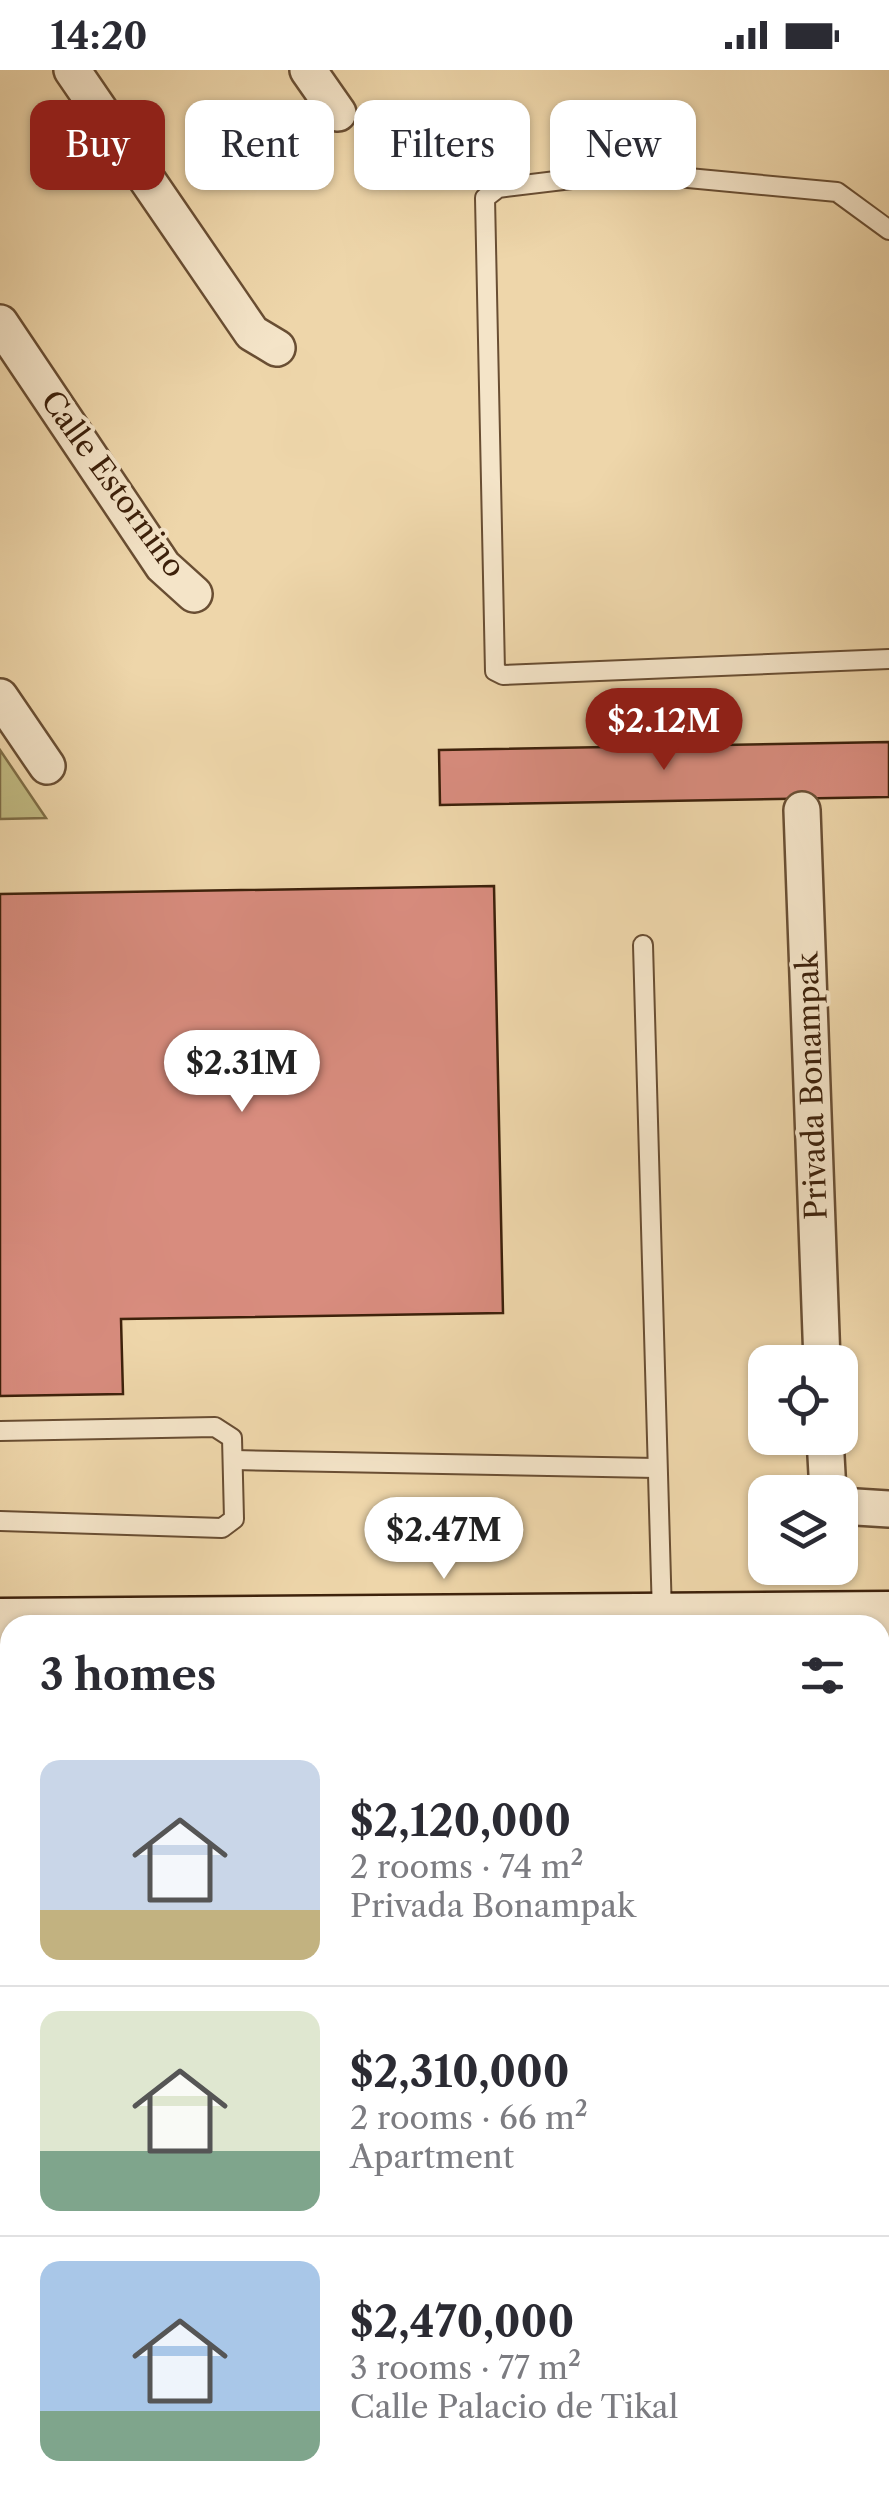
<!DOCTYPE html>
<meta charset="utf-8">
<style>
body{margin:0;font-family:"Libre Caslon Text",serif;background:#f7f7f7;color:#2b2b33;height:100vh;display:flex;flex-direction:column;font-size:38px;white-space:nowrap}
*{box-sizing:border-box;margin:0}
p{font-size:32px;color:#7c7c81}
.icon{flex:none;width:55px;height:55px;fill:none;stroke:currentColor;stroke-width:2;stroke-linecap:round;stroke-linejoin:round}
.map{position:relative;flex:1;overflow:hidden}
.sheet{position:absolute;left:0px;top:1545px;width:890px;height:890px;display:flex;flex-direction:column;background:#fff;border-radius:30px 30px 0 0;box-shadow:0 2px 8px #0004}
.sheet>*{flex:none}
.banner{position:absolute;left:30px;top:30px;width:830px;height:90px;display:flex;gap:20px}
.buttons{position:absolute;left:748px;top:1275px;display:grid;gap:20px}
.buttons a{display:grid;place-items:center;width:110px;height:110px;border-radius:20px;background:#fff;box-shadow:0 2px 8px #0004;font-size:50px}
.price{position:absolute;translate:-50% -85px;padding:0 22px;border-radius:35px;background:#fff;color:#222;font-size:32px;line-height:65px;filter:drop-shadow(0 2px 5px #0008)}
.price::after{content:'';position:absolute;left:50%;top:60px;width:30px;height:22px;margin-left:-15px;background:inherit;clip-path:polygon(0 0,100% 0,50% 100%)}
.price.selected{background:#8f2418;color:#fff}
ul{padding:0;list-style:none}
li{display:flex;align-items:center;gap:30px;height:250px;padding:0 40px}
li+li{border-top:2px solid #e1e1e2}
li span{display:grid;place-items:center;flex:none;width:280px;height:200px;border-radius:20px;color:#555}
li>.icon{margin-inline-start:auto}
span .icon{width:120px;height:120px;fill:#fffc;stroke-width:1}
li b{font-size:42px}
h2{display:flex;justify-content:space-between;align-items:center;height:120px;padding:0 40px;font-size:42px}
.pill{padding:0 35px;border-radius:20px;background:#fff;box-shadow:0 2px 8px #0004;font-size:35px;line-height:90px}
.pill.selected{background:#8f2418;color:#fff}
.status{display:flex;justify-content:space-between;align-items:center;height:70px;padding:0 50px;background:#fff;direction:ltr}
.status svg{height:28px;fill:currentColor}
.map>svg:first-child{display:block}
</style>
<div class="status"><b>14:20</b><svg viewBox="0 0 49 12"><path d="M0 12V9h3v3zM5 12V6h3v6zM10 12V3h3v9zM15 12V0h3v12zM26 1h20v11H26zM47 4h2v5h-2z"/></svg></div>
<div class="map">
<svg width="889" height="2435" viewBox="0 0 889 2435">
<rect width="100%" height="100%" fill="#eed6aa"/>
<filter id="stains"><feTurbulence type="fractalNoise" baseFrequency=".002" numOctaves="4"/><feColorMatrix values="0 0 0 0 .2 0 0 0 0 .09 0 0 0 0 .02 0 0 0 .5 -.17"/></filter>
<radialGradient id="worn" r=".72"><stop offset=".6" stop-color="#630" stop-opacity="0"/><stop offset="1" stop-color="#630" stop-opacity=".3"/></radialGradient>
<!-- green -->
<path fill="#c1bb83" stroke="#7f6e47" stroke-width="2.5" d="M 0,680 L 46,748 L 0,749 Z"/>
<!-- building -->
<g fill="#d88c7e" stroke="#3d210b" stroke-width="2.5">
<path d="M 889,672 L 889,727 L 440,735 L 439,680 Z"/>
<path d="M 494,816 L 503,1243 L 121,1249 L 123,1324 L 0,1326 L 0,824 Z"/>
<path d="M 0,1831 L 10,1831 L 10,2425 L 33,2425 L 33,2435 L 0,2435 Z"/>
<rect x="170" y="2425" width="346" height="10"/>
</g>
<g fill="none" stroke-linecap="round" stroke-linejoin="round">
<defs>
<g id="lane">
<path d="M 889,160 L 837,122 L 667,106 L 605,105 L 498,118 L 485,128 L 495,601 L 503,605 L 889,589"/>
<path d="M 643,875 L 662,1545"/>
<path d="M 0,1361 L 215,1357 L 232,1368 L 234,1449 L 222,1458 L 0,1451"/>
<path d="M 234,1390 L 656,1398"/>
<path d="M 0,1730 L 10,1728"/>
<path d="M 100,2425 L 100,2435"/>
<path d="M 662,2435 L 662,2425"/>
</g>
<g id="street">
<path d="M 72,0 L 252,263 L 277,278"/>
<path d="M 308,0 L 338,43"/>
<path d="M 0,253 L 163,496 L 194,524"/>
<path d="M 0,627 L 47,696"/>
<path d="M 802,740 L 822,1292"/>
<path d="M 825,1368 L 828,1422"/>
<path d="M 840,1436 L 889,1439"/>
<path d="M 880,1782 L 889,1782"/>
<path d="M 880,2040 L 889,2040"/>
<path d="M 880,2287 L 889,2286"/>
<path d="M 728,2425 L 728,2435"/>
</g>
<g id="secondary">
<path d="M 0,1554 L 889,1547"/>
<path d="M 880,1615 L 889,1615"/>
<path d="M 0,1633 L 10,1632"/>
</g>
</defs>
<!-- lane casing -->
<use href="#lane" stroke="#694e33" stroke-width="22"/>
<!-- street casing -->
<use href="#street" stroke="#694e33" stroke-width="40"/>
<!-- secondary casing -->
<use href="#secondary" stroke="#3d210b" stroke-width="55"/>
<!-- lane -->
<use href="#lane" stroke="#f4e4c8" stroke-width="18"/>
<!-- street -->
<use href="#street" stroke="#f4e4c8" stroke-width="35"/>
<!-- secondary -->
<use href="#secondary" stroke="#f4e4c8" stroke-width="50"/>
</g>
<g text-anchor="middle" stroke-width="8" stroke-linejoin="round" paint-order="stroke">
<!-- street labels -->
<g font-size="30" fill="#3d210b" stroke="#f4e4c8">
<text transform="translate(113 414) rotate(54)" y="10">Calle Estornino</text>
<text transform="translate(812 1016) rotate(-92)" y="10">Privada Bonampak</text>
</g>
</g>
<rect width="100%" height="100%" filter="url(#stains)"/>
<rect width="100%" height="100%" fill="url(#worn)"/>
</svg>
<div class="buttons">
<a><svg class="icon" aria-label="locate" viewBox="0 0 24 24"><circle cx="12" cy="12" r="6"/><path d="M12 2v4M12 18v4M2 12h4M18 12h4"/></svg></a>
<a><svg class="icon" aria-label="layers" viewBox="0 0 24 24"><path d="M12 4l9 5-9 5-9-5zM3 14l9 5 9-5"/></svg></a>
</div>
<b class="price selected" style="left:664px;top:703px">$2.12M</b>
<b class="price" style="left:242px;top:1045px">$2.31M</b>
<b class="price" style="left:444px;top:1512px">$2.47M</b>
<div class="banner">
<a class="pill selected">Buy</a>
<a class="pill">Rent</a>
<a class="pill">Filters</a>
<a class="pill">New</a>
</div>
<section class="sheet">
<h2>3 homes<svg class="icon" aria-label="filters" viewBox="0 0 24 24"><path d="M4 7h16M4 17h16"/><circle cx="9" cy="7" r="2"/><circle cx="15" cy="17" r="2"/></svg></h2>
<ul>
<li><span style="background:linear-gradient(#c9d6e8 75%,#c2b280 0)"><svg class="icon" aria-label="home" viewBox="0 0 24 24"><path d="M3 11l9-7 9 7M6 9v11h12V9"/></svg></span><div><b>$2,120,000</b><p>2 rooms · 74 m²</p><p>Privada Bonampak</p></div></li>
<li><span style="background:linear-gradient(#dfe7d0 70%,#7fa58c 0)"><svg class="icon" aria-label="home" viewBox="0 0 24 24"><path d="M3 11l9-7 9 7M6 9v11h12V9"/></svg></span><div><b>$2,310,000</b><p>2 rooms · 66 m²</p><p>Apartment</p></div></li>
<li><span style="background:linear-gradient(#a9c7e8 75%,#7fa58c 0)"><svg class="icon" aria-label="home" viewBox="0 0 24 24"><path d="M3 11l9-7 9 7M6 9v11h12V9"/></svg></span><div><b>$2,470,000</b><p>3 rooms · 77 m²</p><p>Calle Palacio de Tikal</p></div></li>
</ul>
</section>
</div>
